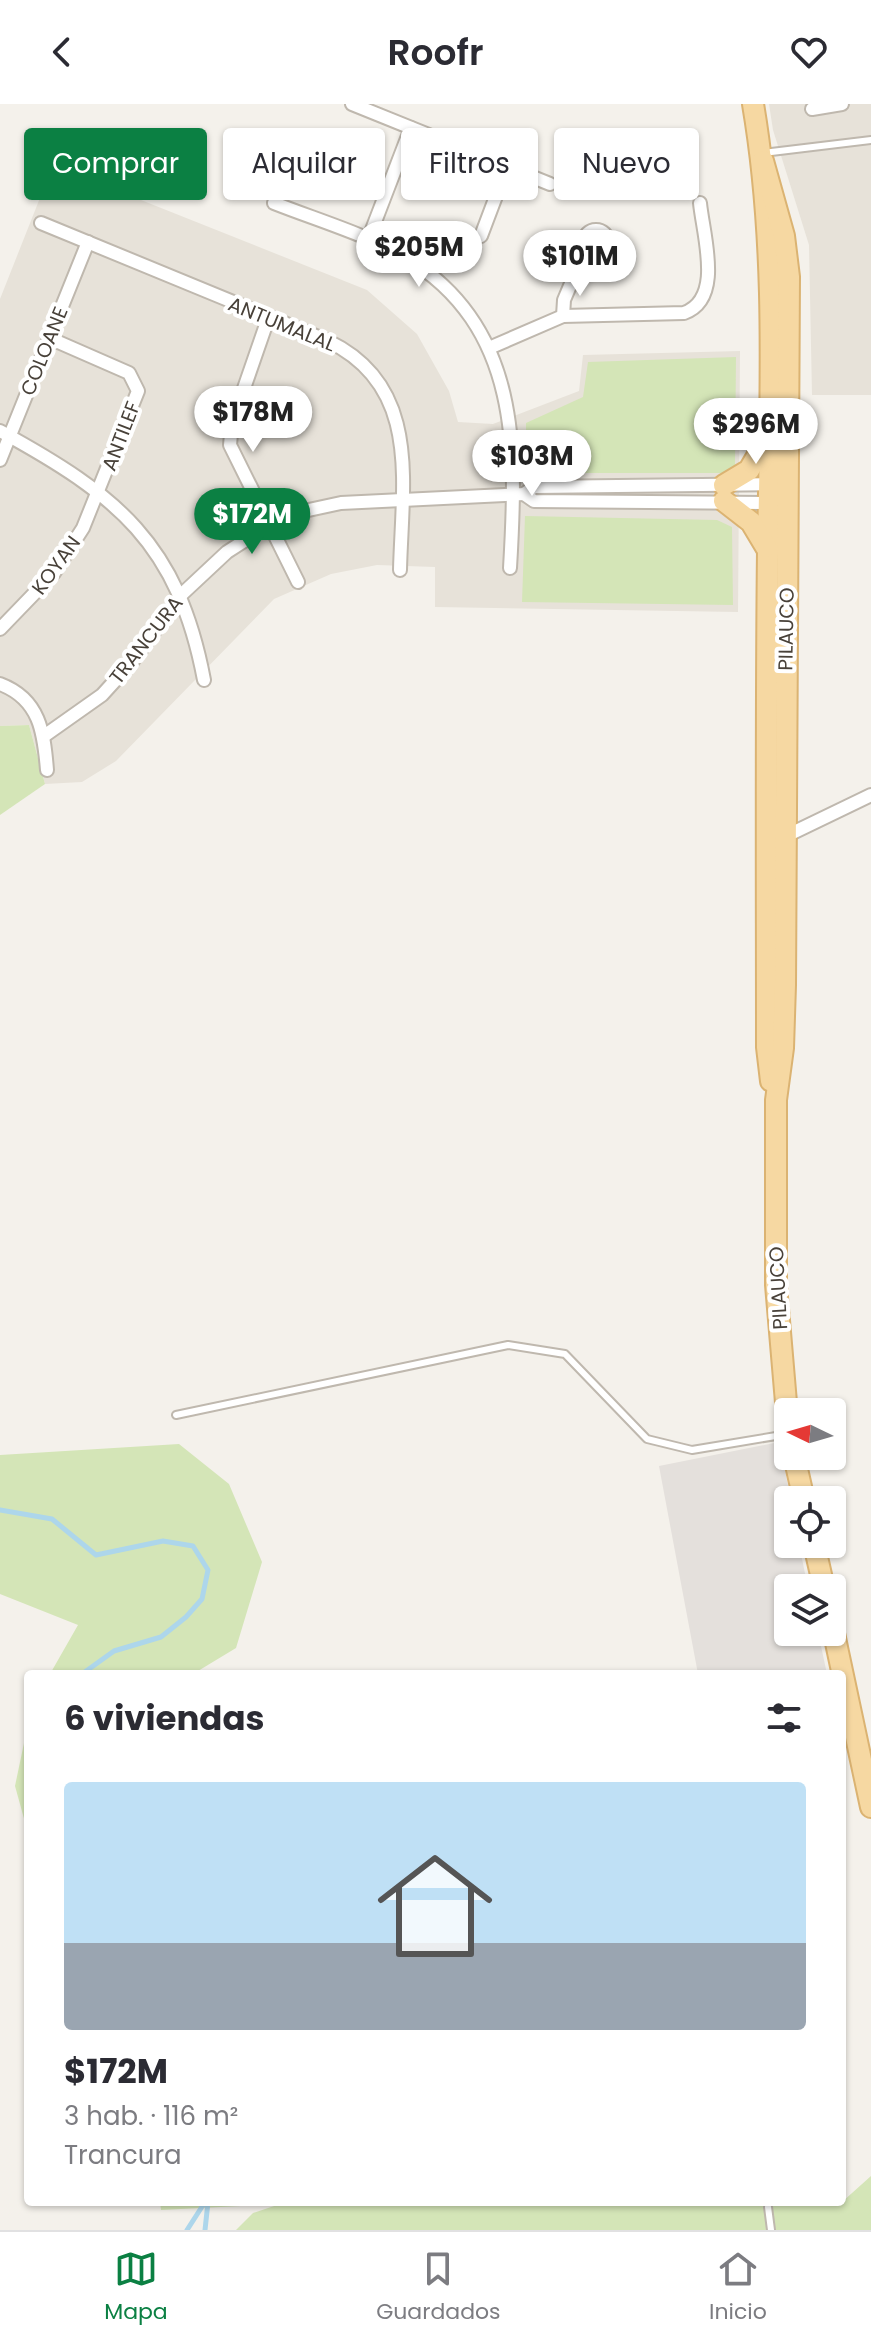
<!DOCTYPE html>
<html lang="es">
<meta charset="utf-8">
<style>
body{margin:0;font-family:Poppins,sans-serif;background:#f7f7f7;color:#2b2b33;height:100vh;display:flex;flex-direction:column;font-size:30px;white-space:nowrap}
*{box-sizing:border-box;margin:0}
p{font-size:26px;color:#7c7c81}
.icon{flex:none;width:44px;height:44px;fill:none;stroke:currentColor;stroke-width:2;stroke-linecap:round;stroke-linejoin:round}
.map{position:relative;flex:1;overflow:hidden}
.sheet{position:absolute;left:24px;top:1566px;width:822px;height:536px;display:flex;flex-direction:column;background:#fff;border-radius:8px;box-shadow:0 2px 6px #0004}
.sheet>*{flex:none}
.top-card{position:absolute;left:24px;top:24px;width:824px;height:72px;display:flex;gap:16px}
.needle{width:52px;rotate:275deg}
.tools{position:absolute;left:774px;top:1294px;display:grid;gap:16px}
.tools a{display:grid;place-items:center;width:72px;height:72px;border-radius:8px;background:#fff;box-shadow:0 2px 6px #0004;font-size:40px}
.price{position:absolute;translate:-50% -68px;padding:0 18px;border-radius:28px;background:#fff;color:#222;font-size:26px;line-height:52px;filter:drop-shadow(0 2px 4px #0008)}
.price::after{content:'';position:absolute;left:50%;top:48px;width:24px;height:18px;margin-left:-12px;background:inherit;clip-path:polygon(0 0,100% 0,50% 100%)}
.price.on{background:#0b8043;color:#fff}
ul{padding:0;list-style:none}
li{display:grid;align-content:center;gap:16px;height:424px;padding:0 40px}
li span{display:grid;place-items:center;height:248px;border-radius:8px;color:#555}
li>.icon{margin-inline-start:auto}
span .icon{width:144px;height:144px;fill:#fffc;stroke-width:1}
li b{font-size:34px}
h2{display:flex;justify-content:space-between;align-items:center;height:96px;padding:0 40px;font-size:34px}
.pill{padding:0 28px;border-radius:8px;background:#fff;box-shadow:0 2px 6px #0004;font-size:28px;line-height:72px}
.pill.on{background:#0b8043;color:#fff}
header{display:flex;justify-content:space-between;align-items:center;height:104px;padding:0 40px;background:#fff;font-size:36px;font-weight:600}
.tab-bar{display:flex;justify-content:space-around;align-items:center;height:112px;border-top:2px solid #e1e1e2;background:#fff;font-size:22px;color:#7c7c81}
.tab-bar a{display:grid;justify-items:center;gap:4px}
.tab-bar .on{color:#0b8043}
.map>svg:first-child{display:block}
</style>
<header><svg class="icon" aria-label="back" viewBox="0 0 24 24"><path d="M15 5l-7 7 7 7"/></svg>Roofr<svg class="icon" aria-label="heart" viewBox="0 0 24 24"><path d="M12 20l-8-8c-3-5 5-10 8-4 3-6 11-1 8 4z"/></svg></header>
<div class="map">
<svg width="871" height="2126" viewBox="0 0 871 2126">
<rect width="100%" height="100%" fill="#f4f1eb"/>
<!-- residential -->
<g fill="#e7e2d9">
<path d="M 769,0 L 871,0 L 871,291 L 812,291 L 809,141 L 773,26 Z"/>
<path d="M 53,61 L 367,186 L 417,230 L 449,287 L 458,318 L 493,320 L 579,287 L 583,251 L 740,247 L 738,508 L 435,503 L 435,463 L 377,461 L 331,470 L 274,495 L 116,657 L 82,678 L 45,680 L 29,621 L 0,622 L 0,195 Z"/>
</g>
<!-- industrial -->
<path fill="#e4e0dc" d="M 779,1338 L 791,1396 L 788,1440 L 799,1440 L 808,1484 L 788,1484 L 788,1528 L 818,1528 L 827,1570 L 698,1570 L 659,1362 Z"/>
<!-- green -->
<g fill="#d4e5b7">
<path d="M 736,253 L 735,362 L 726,369 L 532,369 L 526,364 L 526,319 L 583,293 L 588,258 Z"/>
<path d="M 525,412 L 717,416 L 732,423 L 733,501 L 522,498 Z"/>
<path d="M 29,621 L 45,680 L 0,711 L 0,622 Z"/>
<path d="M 179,1340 L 229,1380 L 262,1458 L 236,1544 L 193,1570 L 50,1570 L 78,1521 L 0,1490 L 0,1351 Z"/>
<path d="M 28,1620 L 28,1729 L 15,1682 Z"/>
<path d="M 871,2072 L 871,2126 L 236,2126 L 253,2109 L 280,2100 L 161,2106 L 160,2098 L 842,2098 Z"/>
</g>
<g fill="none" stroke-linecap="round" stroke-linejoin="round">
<!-- stream -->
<g stroke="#add6eb" stroke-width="5">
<path d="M 0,1406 L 52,1415 L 96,1451 L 163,1437 L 193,1442 L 208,1466 L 202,1495 L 186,1513 L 161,1533 L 114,1547 L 82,1570"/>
<path d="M 187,2126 L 205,2098"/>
<path d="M 205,2126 L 208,2098"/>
</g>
<defs>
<g id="service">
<path d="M 763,49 L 871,36"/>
<path d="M 176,1311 L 508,1241 L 565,1250 L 647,1335 L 692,1346 L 788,1330"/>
<path d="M 768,2103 L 771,2126"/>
</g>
<g id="minor">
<path d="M 352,0 L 550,80"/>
<path d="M 812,5 L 842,0"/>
<path d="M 274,99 C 317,116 365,130 405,153 C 521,222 517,346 510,464"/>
<path d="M 41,119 L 328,237 C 422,282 402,379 400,466"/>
<circle cx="596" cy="138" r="12"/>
<path d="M 481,132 L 507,63"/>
<path d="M 368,136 L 411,24"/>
<path d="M 563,212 L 564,196 L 586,144"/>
<path d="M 268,215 L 232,319 L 230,341 L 298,478"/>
<path d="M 489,244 L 563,212 L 684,209 C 724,195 703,131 700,99"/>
<path d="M 0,327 C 117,391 178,439 204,576"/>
<path d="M 0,356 L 88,138"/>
<path d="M 524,390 L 534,397 L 774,399"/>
<path d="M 0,525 L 54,469 L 83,424 L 138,287 L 129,269 L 49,234"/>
<path d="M 0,580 C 40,595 44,629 47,666"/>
<path d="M 44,632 L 102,591 L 132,558 L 181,491 L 227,448 L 269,421 L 304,407 L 341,399 L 524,390 L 534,383 L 775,380"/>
<path d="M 784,733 L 871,691"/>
</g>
<g id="primary">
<path d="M 753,0 C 778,147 770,298 768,447 C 766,612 767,778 767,943 L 771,977"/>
<path d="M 763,57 L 784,132 L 789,173 L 785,881 L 783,944 L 776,996 L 776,1181 L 788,1322"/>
<path d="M 724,381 L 749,366 L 766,337"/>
<path d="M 724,397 L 751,418 L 766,443"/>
<path d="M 794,1352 L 804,1396"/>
<path d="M 814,1440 L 824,1484"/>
<path d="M 832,1520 L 871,1703"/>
</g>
</defs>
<!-- service casing -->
<use href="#service" stroke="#bfb8ae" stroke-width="10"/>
<!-- minor casing -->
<use href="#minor" stroke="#bfb8ae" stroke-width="16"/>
<!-- primary casing -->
<use href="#primary" stroke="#dbb372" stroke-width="24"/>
<!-- service -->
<use href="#service" stroke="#fff" stroke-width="6"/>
<!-- minor -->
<use href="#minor" stroke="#fff" stroke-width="12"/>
<!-- primary -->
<use href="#primary" stroke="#f6d8a2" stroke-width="20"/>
</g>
<g text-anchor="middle" stroke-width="8" stroke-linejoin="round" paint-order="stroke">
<!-- street labels -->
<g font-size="20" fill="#484139" stroke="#fff">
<text transform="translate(282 220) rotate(22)" y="7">ANTUMALAL</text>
<text transform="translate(44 247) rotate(-68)" y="7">COLOANE</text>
<text transform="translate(121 332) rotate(-69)" y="7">ANTILEF</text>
<text transform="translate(56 461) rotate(-54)" y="7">KOYAN</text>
<text transform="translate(786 525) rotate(-89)" y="7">PILAUCO</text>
<text transform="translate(146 536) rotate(-52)" y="7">TRANCURA</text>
<text transform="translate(778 1184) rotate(-93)" y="7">PILAUCO</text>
</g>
</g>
</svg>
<div class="tools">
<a><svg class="needle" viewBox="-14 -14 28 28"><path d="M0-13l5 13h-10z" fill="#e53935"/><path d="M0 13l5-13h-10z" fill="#7c7c81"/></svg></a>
<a><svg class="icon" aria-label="locate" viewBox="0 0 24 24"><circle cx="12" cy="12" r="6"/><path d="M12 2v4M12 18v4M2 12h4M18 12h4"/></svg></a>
<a><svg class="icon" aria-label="layers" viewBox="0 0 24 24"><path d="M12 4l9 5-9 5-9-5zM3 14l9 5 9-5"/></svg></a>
</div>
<b class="price" style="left:419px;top:185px">$205M</b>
<b class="price" style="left:580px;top:194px">$101M</b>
<b class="price" style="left:253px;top:350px">$178M</b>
<b class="price" style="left:756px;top:362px">$296M</b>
<b class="price" style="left:532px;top:394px">$103M</b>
<b class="price on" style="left:252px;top:452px">$172M</b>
<div class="top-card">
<a class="pill on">Comprar</a>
<a class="pill">Alquilar</a>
<a class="pill">Filtros</a>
<a class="pill">Nuevo</a>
</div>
<section class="sheet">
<h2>6 viviendas<svg class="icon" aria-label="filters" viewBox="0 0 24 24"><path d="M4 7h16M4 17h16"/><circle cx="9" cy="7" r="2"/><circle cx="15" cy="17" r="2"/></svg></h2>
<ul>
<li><span style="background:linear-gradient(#bfe0f5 65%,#9aa5b1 0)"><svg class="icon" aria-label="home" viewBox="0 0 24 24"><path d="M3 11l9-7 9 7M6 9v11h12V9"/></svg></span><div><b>$172M</b><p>3 hab. · 116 m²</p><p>Trancura</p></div></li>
</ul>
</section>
</div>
<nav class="tab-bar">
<a class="on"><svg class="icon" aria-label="map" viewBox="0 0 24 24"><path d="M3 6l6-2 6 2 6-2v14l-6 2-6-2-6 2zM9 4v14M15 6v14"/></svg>Mapa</a>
<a><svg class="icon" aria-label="saved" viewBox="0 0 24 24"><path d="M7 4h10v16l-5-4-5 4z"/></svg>Guardados</a>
<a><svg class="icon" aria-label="home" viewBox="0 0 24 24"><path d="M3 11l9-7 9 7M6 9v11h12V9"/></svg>Inicio</a>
</nav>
